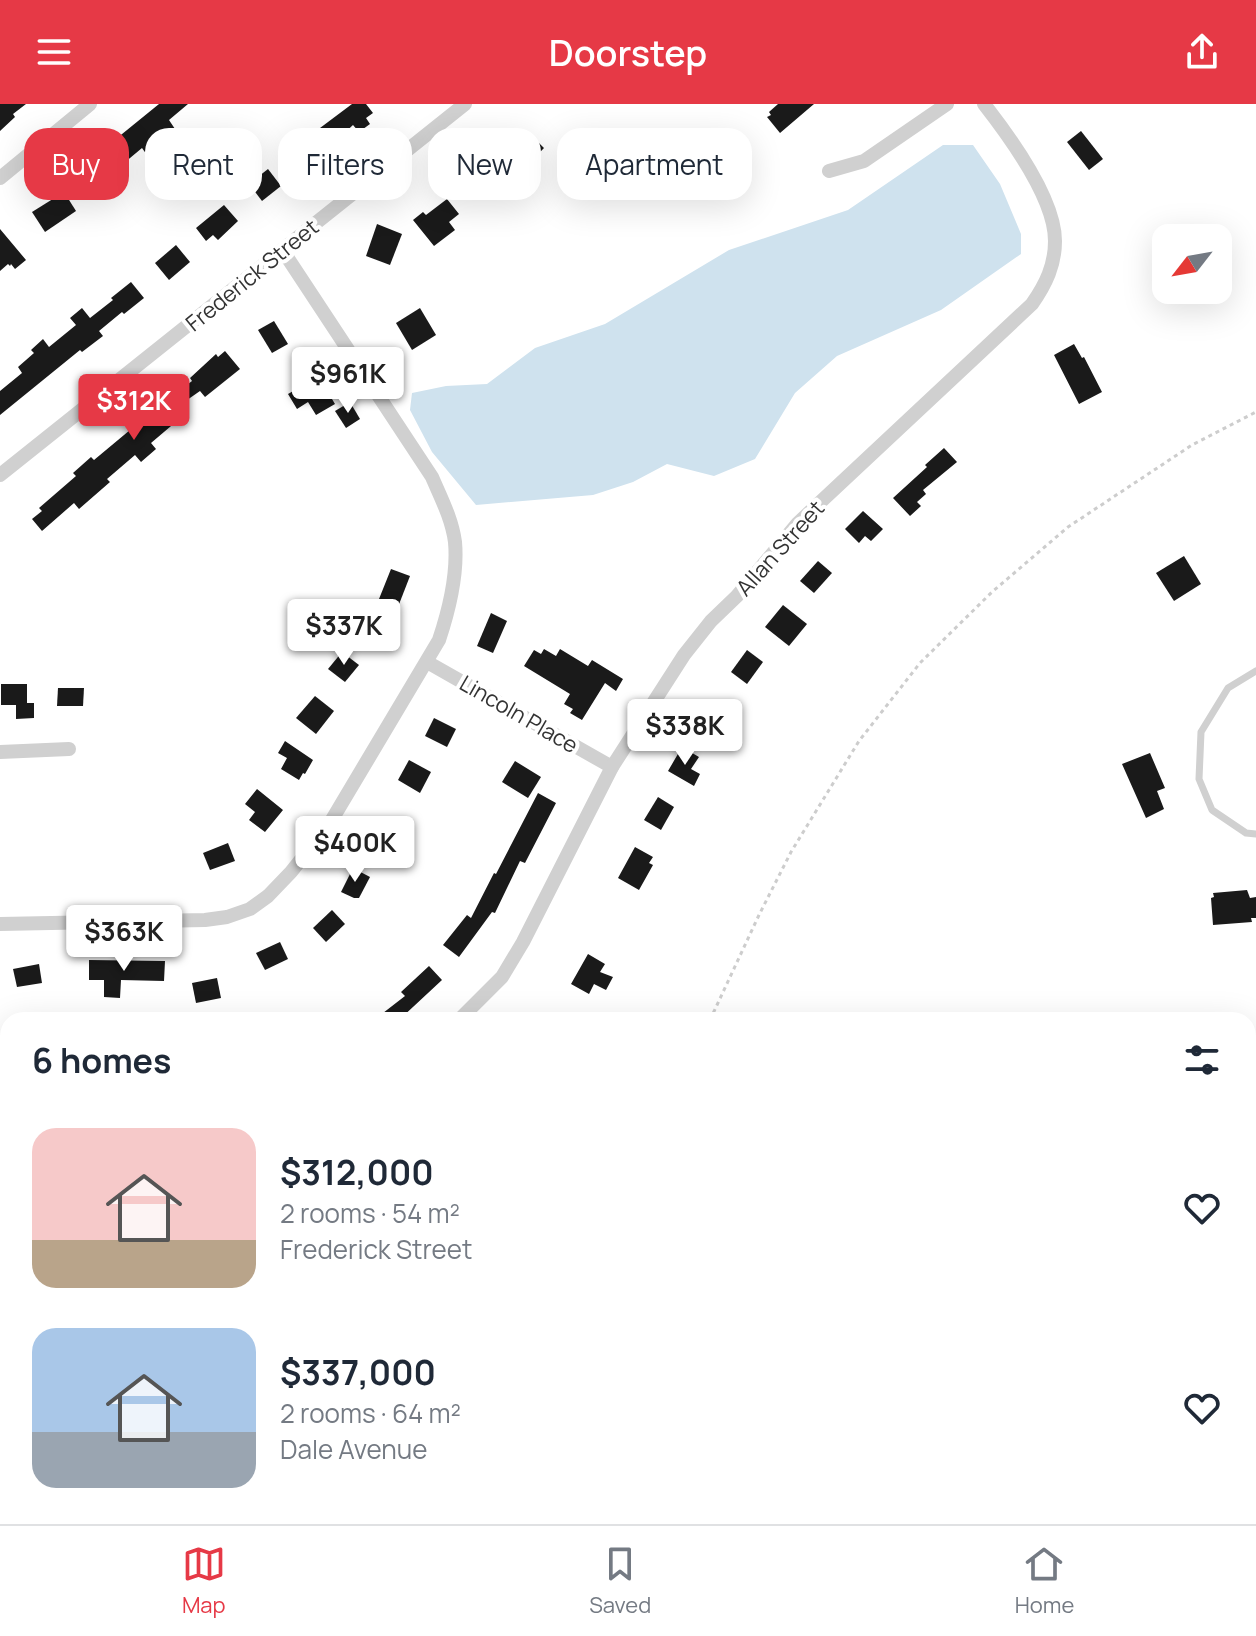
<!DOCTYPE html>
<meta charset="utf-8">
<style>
body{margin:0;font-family:Manrope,sans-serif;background:#f2f2f3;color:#1f2937;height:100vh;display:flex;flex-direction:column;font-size:30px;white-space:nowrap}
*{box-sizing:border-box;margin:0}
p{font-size:26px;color:#747a83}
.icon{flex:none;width:44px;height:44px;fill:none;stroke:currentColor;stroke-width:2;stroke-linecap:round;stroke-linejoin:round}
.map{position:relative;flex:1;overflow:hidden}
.details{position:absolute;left:0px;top:908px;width:1256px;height:512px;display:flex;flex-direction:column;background:#fff;border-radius:24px 24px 0 0;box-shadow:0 8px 32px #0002}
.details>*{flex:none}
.top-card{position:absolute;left:24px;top:24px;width:800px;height:72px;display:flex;gap:16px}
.needle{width:52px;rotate:239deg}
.fabs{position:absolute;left:1152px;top:120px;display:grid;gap:16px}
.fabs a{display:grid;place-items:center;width:80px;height:80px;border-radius:16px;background:#fff;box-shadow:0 8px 32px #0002;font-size:40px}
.price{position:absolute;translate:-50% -68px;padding:0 18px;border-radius:8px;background:#fff;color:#222;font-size:26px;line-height:52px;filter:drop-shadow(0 2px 4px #0008)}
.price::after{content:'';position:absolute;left:50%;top:48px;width:24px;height:18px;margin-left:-12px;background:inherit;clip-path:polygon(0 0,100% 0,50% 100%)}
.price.active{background:#e63946;color:#fff}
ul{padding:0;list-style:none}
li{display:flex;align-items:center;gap:24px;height:200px;padding:0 32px}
li span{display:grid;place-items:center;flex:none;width:224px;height:160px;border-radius:24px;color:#555}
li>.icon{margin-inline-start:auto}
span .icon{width:96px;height:96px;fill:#fffc;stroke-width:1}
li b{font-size:34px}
h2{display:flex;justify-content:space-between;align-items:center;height:96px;padding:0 32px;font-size:34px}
.chip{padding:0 28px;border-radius:24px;background:#fff;box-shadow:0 8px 32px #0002;font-size:28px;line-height:72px}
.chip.active{background:#e63946;color:#fff}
header{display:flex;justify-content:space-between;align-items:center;height:104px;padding:0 32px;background:#e63946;color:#fff;font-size:36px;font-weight:600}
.menu{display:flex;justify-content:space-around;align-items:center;height:112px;border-top:2px solid #e0e1e3;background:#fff;font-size:22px;color:#747a83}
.menu a{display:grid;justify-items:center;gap:4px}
.menu .active{color:#e63946}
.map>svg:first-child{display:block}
</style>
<header><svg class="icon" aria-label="menu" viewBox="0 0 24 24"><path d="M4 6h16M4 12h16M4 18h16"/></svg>Doorstep<svg class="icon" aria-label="share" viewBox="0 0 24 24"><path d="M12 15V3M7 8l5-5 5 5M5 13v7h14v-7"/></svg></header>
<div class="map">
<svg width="1256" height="1420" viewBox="0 0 1256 1420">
<rect width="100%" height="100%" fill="#fff"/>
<!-- water -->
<path fill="#cfe2ee" d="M 943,41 L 973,41 L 1000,80 L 1021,130 L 1021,150 L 941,206 L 837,252 L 795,289 L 755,355 L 714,372 L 667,360 L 633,378 L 593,391 L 476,401 L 432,348 L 410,306 L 412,289 L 446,282 L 487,280 L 535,244 L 605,220 L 729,146 L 848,106 Z"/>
<!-- building -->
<g fill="#1a1a1a">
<path d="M 0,0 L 26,0 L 13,10 L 15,13 L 0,27 Z"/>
<path d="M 159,0 L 188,0 L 169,16 L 177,28 L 147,51 L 142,44 L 94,84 L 79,65 Z"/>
<path d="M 352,0 L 366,0 L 373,9 L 366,14 L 370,20 L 359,28 L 353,21 L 311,60 L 296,42 Z"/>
<path d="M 778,0 L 814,0 L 780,29 L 767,13 L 771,11 L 769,8 Z"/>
<path d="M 1081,27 L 1103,55 L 1089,66 L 1067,38 Z"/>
<path d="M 531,31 L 544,44 L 520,69 L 493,90 L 483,78 L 491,72 L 486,66 L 511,45 L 513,47 Z"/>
<path d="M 726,35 L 740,51 L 707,82 L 692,66 Z"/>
<path d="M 268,65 L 281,82 L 262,97 L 249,80 Z"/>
<path d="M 64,88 L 76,107 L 45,128 L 32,108 Z"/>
<path d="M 447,95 L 459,110 L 449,118 L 455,126 L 434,142 L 413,116 L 423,108 L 426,111 Z"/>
<path d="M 224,101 L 238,117 L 218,136 L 213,131 L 206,137 L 196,124 Z"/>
<path d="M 377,120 L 402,130 L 390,161 L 366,152 Z"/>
<path d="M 0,125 L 26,156 L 15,165 L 11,160 L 10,162 L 8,160 L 0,167 Z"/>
<path d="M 176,141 L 190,158 L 169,176 L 155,159 Z"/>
<path d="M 131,178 L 144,194 L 124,210 L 122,208 L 99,227 L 103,232 L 82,248 L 80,246 L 0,311 L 0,287 L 22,269 L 18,263 L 34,249 L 31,246 L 43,235 L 49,243 L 76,221 L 70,214 L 82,204 L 90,214 L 113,196 L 111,194 Z"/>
<path d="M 420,204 L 436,231 L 412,246 L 396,219 Z"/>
<path d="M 274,217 L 288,240 L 272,249 L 258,226 Z"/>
<path d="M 1074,240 L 1082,254 L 1084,253 L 1102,288 L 1079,300 L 1054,251 Z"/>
<path d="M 225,247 L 240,265 L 205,293 L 200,287 L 177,303 L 184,311 L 151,339 L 156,345 L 141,358 L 135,351 L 107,375 L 110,378 L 79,405 L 74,399 L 42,427 L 32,415 L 42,407 L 39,404 L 76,372 L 73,369 L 91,353 L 94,356 L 130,326 L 132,328 L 152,312 L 148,307 L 159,298 L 161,301 L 192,277 L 190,274 L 216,250 L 218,253 Z"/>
<path d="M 317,278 L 322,287 L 326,285 L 335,300 L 316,311 L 308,298 L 297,305 L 288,290 L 302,282 L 304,285 Z"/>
<path d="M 350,298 L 360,315 L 346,324 L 335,307 Z"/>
<path d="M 944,344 L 957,358 L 923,386 L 926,390 L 917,398 L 921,402 L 910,412 L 893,394 L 927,363 L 925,361 Z"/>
<path d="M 863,407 L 883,425 L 871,437 L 865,432 L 859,439 L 845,425 Z"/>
<path d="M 1184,452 L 1201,480 L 1174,497 L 1156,469 Z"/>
<path d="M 818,457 L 832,469 L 814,489 L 800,477 Z"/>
<path d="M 391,465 L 410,472 L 396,508 L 377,500 Z"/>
<path d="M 783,501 L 807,520 L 789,542 L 765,523 Z"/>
<path d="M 491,509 L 507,517 L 493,549 L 477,542 Z"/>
<path d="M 544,545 L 556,552 L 560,545 L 588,562 L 592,556 L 623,575 L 616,587 L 605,579 L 582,616 L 570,609 L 573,605 L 564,600 L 570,590 L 524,562 L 534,546 L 541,550 Z"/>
<path d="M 747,546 L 763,558 L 747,580 L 731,568 Z"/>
<path d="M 342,548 L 359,561 L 345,578 L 328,565 Z"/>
<path d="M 1,580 L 27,580 L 27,599 L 34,599 L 34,614 L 16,615 L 16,601 L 1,601 Z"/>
<path d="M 58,584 L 84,584 L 83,602 L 57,602 Z"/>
<path d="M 315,592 L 334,607 L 316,630 L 296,614 Z"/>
<path d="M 710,598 L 726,608 L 711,630 L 696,620 Z"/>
<path d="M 434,614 L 456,625 L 447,643 L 425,632 Z"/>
<path d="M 285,637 L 313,656 L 305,670 L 303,669 L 299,676 L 281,665 L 287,654 L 278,649 Z"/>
<path d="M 682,643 L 699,653 L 691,665 L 700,670 L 694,682 L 668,667 Z"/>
<path d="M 1150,649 L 1165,684 L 1157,687 L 1164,705 L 1146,714 L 1122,660 Z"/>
<path d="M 409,656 L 431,668 L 420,689 L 398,676 Z"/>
<path d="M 515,657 L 541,673 L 528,694 L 502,678 Z"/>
<path d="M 257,685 L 283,706 L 265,728 L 249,716 L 255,708 L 245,700 Z"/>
<path d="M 538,689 L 556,699 L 525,759 L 520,757 L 495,809 L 492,808 L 459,853 L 443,841 L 467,811 L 471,814 L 494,769 L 496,770 Z"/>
<path d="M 658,693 L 674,703 L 661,726 L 644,716 Z"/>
<path d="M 397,714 L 414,724 L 400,747 L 384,738 Z"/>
<path d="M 228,739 L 235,757 L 210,766 L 203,749 Z"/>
<path d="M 635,743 L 653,753 L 649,759 L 653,761 L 639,786 L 618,774 Z"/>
<path d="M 353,764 L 370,773 L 359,794 L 354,794 L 341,788 Z"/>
<path d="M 1247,786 L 1250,794 L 1256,793 L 1256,814 L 1251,814 L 1252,818 L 1213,821 L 1211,794 L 1214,793 L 1213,789 Z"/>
<path d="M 332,806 L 345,820 L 326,838 L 313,824 Z"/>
<path d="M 280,838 L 288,855 L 265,866 L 256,849 Z"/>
<path d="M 588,850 L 605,860 L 600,868 L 613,873 L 606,886 L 594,880 L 589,890 L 571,880 Z"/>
<path d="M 89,856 L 165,857 L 164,877 L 121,876 L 120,894 L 104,893 L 104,876 L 89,876 Z"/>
<path d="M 39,860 L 42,879 L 17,883 L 13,865 Z"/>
<path d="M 429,862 L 442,876 L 399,916 L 374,916 L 405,892 L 401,888 Z"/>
<path d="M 217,874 L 221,894 L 196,899 L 192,879 Z"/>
</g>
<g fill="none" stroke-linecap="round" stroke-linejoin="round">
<!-- path -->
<g stroke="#cdcdcd" stroke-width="3" stroke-dasharray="4 4" stroke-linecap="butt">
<path d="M 710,916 L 759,811 L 791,748 L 859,637 L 920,559 L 992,488 L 1068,423 L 1192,341 L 1256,308"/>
<path d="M 357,1420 L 368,1412"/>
</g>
<!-- lane -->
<path stroke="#d0d0d0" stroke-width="7" d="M 1256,567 L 1228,584 L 1201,628 L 1199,675 L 1212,706 L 1246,729 L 1256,730"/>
<!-- street -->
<g stroke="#d0d0d0" stroke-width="14">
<path d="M 829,67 L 864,57 L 947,0"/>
<path d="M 0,74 L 90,0"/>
<path d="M 0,371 L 465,0"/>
<path d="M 427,558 L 612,663"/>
<path d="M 0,648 L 69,645"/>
<path d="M 0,820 L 205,816 L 227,813 L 250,805 L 268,792 L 291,768 L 330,719 L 439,536 C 449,506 458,471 455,438 C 452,415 441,394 432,373 L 283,147"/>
<path d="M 459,916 L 502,873 L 523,838 L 612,663 L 684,551 L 711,517 L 737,492 L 798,419 L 1032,200 C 1046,180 1055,161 1055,137 C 1055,95 1009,32 984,0"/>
<path d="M 0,1037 L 8,1045"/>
<path d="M 0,1317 L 8,1316"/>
<path d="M 95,1420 L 103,1412"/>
</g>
</g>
<g text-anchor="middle" stroke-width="8" stroke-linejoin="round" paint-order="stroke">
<!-- street labels -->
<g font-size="22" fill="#333" stroke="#fff">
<text transform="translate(252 171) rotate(-39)" y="8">Frederick Street</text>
<text transform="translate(780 444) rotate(-48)" y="8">Allan Street</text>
<text transform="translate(519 610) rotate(30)" y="8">Lincoln Place</text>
</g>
</g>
</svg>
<div class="fabs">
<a><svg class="needle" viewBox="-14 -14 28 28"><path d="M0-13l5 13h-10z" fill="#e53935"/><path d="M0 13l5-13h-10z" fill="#747a83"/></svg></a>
</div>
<b class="price" style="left:348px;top:311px">$961K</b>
<b class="price active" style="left:134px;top:338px">$312K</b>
<b class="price" style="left:344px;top:563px">$337K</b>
<b class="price" style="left:685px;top:663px">$338K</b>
<b class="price" style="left:355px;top:780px">$400K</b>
<b class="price" style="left:124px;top:869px">$363K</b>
<div class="top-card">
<a class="chip active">Buy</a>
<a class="chip">Rent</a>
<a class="chip">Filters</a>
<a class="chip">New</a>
<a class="chip">Apartment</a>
</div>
<section class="details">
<h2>6 homes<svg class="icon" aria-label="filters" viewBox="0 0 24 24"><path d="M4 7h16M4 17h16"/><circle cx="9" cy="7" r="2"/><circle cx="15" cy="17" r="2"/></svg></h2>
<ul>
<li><span style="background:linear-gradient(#f6c9c9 70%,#b9a48a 0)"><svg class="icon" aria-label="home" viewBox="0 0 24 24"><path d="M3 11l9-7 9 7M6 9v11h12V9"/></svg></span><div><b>$312,000</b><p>2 rooms · 54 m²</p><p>Frederick Street</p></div><svg class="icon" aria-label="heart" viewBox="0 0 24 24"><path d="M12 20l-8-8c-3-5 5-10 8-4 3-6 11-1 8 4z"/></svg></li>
<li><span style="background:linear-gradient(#a9c7e8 65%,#9aa5b1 0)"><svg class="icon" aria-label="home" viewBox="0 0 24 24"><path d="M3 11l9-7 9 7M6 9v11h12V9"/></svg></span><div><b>$337,000</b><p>2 rooms · 64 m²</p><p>Dale Avenue</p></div><svg class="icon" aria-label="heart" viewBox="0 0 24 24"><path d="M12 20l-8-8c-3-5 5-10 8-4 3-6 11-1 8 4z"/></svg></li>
</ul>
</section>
</div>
<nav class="menu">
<a class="active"><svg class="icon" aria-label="map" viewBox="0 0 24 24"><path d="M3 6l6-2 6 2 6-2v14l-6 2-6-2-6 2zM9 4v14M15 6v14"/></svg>Map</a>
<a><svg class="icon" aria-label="saved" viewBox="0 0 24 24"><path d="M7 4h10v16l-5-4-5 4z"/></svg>Saved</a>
<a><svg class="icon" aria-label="home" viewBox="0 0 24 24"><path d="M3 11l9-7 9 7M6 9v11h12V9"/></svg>Home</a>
</nav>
